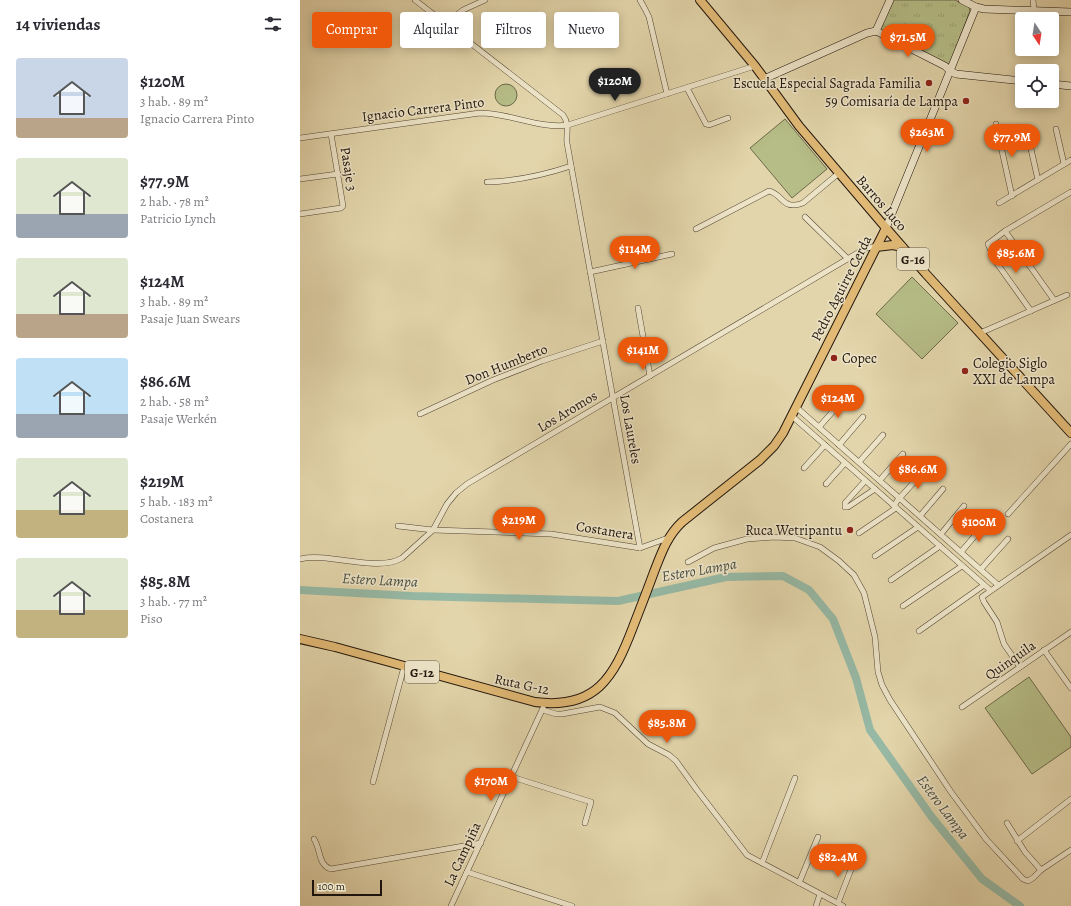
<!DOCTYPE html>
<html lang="es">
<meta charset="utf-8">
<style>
body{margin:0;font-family:Alegreya,serif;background:#f7f7f7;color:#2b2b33;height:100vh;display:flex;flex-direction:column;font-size:15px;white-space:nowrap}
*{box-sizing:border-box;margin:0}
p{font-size:13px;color:#7c7c81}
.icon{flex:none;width:22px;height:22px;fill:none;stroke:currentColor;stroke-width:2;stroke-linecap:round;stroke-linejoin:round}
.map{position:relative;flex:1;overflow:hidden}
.panel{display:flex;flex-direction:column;background:#fff;width:300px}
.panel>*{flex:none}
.banner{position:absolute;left:12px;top:12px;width:380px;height:36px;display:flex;gap:8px}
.needle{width:26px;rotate:168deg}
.controls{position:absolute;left:715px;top:12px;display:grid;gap:8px}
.controls a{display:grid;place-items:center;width:44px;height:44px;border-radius:4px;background:#fff;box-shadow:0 2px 10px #0003;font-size:20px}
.scale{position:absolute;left:12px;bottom:10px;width:70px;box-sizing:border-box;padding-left:4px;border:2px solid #21160d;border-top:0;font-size:11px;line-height:14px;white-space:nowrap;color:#21160d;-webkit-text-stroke:3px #ede4c8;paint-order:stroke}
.price{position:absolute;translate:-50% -34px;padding:0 9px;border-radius:14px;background:#ea580c;color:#fff;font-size:13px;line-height:26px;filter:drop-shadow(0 1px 2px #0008)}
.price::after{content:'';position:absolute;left:50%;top:24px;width:12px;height:9px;margin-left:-6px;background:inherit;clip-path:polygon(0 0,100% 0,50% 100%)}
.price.selected{background:#222;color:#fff}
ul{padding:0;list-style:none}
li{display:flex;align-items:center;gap:12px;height:100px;padding:0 16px}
li span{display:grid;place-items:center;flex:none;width:112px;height:80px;border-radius:4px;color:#555}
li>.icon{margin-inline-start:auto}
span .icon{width:48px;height:48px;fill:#fffc;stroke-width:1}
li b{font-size:17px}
h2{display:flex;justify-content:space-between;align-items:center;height:48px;padding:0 16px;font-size:17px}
.tag{padding:0 14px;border-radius:4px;background:#fff;box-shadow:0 2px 10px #0003;font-size:14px;line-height:36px}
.tag.selected{background:#ea580c;color:#fff}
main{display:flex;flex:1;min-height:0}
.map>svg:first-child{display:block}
</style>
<main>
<section class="panel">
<h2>14 viviendas<svg class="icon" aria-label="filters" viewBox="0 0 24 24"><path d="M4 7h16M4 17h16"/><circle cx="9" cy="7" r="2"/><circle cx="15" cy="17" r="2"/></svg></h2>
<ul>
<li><span style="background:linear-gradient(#c9d6e8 75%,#b9a48a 0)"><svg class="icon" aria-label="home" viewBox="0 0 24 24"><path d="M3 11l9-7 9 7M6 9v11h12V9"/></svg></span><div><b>$120M</b><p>3 hab. · 89 m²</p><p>Ignacio Carrera Pinto</p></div></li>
<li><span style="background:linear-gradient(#dfe7d0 70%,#9aa5b1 0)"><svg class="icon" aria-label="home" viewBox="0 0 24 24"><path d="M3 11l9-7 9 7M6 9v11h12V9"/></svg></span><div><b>$77.9M</b><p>2 hab. · 78 m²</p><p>Patricio Lynch</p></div></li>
<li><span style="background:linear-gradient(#dfe7d0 70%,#b9a48a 0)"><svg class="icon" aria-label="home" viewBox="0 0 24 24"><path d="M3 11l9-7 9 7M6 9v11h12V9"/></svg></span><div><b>$124M</b><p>3 hab. · 89 m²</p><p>Pasaje Juan Swears</p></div></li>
<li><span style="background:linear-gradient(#bfe0f5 70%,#9aa5b1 0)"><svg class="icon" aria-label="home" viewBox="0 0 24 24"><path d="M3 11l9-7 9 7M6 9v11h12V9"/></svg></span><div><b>$86.6M</b><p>2 hab. · 58 m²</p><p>Pasaje Werkén</p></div></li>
<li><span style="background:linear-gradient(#dfe7d0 65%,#c2b280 0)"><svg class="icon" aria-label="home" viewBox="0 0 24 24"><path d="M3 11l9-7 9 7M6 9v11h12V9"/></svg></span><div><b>$219M</b><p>5 hab. · 183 m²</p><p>Costanera</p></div></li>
<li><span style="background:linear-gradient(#dfe7d0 65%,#c2b280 0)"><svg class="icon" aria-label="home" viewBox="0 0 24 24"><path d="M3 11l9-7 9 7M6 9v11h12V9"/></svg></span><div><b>$85.8M</b><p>3 hab. · 77 m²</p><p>Piso</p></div></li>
</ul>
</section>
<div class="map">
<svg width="771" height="906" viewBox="0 0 771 906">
<defs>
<pattern id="park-tufts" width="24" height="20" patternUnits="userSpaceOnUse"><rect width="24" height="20" fill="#b6bd87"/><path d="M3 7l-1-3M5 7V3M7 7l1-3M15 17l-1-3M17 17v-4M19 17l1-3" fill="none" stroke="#9ca273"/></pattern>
</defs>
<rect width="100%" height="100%" fill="#e3d5ab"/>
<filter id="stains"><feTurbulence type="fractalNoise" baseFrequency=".005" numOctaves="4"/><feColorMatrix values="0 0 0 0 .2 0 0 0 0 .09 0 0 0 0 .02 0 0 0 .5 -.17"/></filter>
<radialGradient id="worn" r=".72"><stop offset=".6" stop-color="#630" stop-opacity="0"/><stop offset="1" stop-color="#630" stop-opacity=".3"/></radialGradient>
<!-- park -->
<path fill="url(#park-tufts)" stroke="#6c6a4a" d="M 592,0 L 655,0 L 669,7 L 670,11 L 650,63 L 648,64 L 643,63 L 581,31 L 580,28 Z"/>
<!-- pitch -->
<g fill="#b6bd87" stroke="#6c6a4a">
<circle cx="206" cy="95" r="11"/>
<path d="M 485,119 L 527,169 L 492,198 L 450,148 Z"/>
<path d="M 612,277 L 658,323 L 622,359 L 576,314 Z"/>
<path d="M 729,677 L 771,737 L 771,747 L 732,774 L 685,708 Z"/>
</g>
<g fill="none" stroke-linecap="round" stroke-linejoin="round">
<!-- river -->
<path stroke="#96b9a5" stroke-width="8" d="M 0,590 L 112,596 L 318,601 L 426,577 L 483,576 L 509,590 L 533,619 L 556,678 L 570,730 L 631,816 L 682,879 L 720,906"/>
<defs>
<g id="minor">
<path d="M 115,0 L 263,115 C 270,124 266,133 267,143 L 340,548"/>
<path d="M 340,0 L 345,9 L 349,17 L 367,94"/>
<path d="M 733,0 L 734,10"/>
<path d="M 145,24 L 163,10 L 185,0"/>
<path d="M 387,88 L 406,124 L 409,125 L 428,118"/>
<path d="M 696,124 L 712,196"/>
<path d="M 726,127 L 738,180"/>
<path d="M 756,129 L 764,164"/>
<path d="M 0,138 L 180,113 C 210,113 238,129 268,125 L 455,66"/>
<path d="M 0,179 L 38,174"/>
<path d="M 187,182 C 216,181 244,175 271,166"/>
<path d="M 699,203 L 771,160"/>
<path d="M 0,214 L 41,208 L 43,206 L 31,134"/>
<path d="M 505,217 L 548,259"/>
<path d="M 396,229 L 469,191 C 483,194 482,211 503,203 L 539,173"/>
<path d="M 705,231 L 754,300"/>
<path d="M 290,272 L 372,254"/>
<path d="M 338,308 L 350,376"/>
<path d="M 731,311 L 696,262 L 688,244 L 705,231 L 771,192"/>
<path d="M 680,333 L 767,295"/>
<path d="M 496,407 L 698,585"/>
<path d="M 120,414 L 193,380 L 242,361 L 303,341"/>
<path d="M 492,416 L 690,590"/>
<path d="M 519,427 L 543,400"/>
<path d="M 539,445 L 563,417"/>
<path d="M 559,462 L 583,435"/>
<path d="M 504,468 L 525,445"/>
<path d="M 580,480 L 603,454"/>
<path d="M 565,481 L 545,503 L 545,507 L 548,507 L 575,489"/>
<path d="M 526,484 L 545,463"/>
<path d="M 594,506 L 597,501 L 624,471"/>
<path d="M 708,514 L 771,444"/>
<path d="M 620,516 L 643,489"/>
<path d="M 98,526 L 133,530 L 251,534 L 340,548 L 368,538"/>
<path d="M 559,533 L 596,508"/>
<path d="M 641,534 L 664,506"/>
<path d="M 661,552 L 685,524"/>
<path d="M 575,556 L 618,527"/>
<path d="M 0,559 C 29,552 77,573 102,558 L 133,530 L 147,504 L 156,493 L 167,484 L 566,248 L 572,247 L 576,247"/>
<path d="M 388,562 L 414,548 L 447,539 L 474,537 L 495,538 L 520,547 L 539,561 L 554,575 L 564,593 L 575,637 L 578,672 L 582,685 L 590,700 L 651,792 L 686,839 L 723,879 L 728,881 L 733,878 L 741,870 L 771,850"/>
<path d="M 681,569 L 708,539"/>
<path d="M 591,580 L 640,546"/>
<path d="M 603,606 L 662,566"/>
<path d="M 619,631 L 684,585"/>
<path d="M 744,650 L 771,688"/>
<path d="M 720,667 L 704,644 L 697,622 L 684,602 L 682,597 L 771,535"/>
<path d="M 662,707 L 771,632"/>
<path d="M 243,710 L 256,714 L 262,714 L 300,707 L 315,713 L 348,744 L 369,755 L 376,761 L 397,790 L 447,855 L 543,906"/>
<path d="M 212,777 L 291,802 L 285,823"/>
<path d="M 73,782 L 104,667"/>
<path d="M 707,823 L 725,852 L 741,870"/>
<path d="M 14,839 C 21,850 18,865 31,869 L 181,843"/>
<path d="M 717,841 L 771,799"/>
<path d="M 462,863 L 495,778"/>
<path d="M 167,872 L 272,906"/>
<path d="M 499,883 L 518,837"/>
<path d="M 538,903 L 555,859"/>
<path d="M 151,906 L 243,708"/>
<path d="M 516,906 L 520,894"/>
</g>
<g id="secondary">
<path d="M 662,0 L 676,7 L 684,9 L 771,12"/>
<path d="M 576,31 L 645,66 L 650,71 L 656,74 L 722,81"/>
<path d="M 576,31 L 590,0"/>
<path d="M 464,79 L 567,33 L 576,31"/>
<path d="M 752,84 L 771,86"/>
<path d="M 586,228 L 676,7"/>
</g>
<g id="primary">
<path d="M 400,0 L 455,66 L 499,126 L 586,228 L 626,274 L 771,433"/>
<path d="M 576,247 L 593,245 L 602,247"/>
<path d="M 0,639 L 35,647 L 235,702 C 296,710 314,677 333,627 C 340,609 347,591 354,572 C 361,554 367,536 382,522 L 460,460 L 474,446 L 483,433 L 586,228"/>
</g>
</defs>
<!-- minor casing -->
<use href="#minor" stroke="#524634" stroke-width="6"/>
<!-- secondary casing -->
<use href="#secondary" stroke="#21160d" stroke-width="8"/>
<!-- primary casing -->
<use href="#primary" stroke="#21160d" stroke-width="10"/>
<!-- minor -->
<use href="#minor" stroke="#ede4c8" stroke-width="5"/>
<!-- secondary -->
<use href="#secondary" stroke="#ede4c8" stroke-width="7"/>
<!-- primary -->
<use href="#primary" stroke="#e2ba76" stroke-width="8"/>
</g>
<!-- markers -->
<g fill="#8f2418" stroke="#ede4c8" stroke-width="1.5">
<circle cx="629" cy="83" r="4"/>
<circle cx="666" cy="101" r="4"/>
<circle cx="534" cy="358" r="4"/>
<circle cx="665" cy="371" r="4"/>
<circle cx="550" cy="530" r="4"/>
</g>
<g text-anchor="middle" stroke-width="3" stroke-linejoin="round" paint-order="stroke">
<!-- shield labels -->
<g fill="#ede4c8" stroke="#5e5445" stroke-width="1">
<rect x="597" y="248" width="32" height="22" rx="3"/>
<rect x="105" y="661" width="34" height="22" rx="3"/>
</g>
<g font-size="13" font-weight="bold" fill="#21160d">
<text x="613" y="264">G-16</text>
<text x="122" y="677">G-12</text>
</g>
<!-- poi labels -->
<g font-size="14" fill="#21160d" stroke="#ede4c8" text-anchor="end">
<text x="621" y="88">Escuela Especial Sagrada Familia</text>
<text x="658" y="106">59 Comisaría de Lampa</text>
<text x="542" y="363" text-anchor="start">Copec</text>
<text x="673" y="368" text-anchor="start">Colegio Siglo<tspan x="673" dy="16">XXI de Lampa</tspan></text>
<text x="542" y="535">Ruca Wetripantu</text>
</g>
<!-- street labels -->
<g font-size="14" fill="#21160d" stroke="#ede4c8">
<text transform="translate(123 109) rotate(-7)" y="5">Ignacio Carrera Pinto</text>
<text transform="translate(49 169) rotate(81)" y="5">Pasaje 3</text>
<text transform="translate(582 203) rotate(49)" y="5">Barros Luco</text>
<text transform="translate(541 288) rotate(-63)" y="5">Pedro Aguirre Cerda</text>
<text transform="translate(206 364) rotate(-22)" y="5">Don Humberto</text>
<text transform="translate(267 411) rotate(-31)" y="5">Los Aromos</text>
<text transform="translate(331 429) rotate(80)" y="5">Los Laureles</text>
<text transform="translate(305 530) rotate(9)" y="5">Costanera</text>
<text transform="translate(710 660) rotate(-35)" y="5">Quinquila</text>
<text transform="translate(222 684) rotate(12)" y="5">Ruta G-12</text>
<text transform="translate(162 854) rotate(-65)" y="5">La Campiña</text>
</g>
<!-- water labels -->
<g font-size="15" font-style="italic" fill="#4a4f42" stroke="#ede4c8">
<text transform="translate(399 570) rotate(-10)" y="5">Estero Lampa</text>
<text transform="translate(80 580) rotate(3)" y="5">Estero Lampa</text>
<text transform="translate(643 807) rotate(53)" y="5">Estero Lampa</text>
</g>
</g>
<rect width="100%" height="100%" filter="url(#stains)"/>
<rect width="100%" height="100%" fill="url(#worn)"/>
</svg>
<div class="controls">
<a><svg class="needle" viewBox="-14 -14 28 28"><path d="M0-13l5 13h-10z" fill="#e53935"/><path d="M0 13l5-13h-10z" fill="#7c7c81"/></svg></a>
<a><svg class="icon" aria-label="locate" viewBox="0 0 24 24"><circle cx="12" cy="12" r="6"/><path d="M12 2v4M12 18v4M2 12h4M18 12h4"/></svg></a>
</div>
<div class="scale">100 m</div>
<b class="price" style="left:608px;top:58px">$71.5M</b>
<b class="price selected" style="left:315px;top:102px">$120M</b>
<b class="price" style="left:627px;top:153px">$263M</b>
<b class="price" style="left:712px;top:158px">$77.9M</b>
<b class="price" style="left:335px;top:270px">$114M</b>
<b class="price" style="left:716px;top:274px">$85.6M</b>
<b class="price" style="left:343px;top:371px">$141M</b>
<b class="price" style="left:538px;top:419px">$124M</b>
<b class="price" style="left:618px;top:490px">$86.6M</b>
<b class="price" style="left:219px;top:541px">$219M</b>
<b class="price" style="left:679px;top:543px">$100M</b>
<b class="price" style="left:367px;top:744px">$85.8M</b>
<b class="price" style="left:191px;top:802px">$170M</b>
<b class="price" style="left:538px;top:878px">$82.4M</b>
<div class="banner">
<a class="tag selected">Comprar</a>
<a class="tag">Alquilar</a>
<a class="tag">Filtros</a>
<a class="tag">Nuevo</a>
</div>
</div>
</main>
